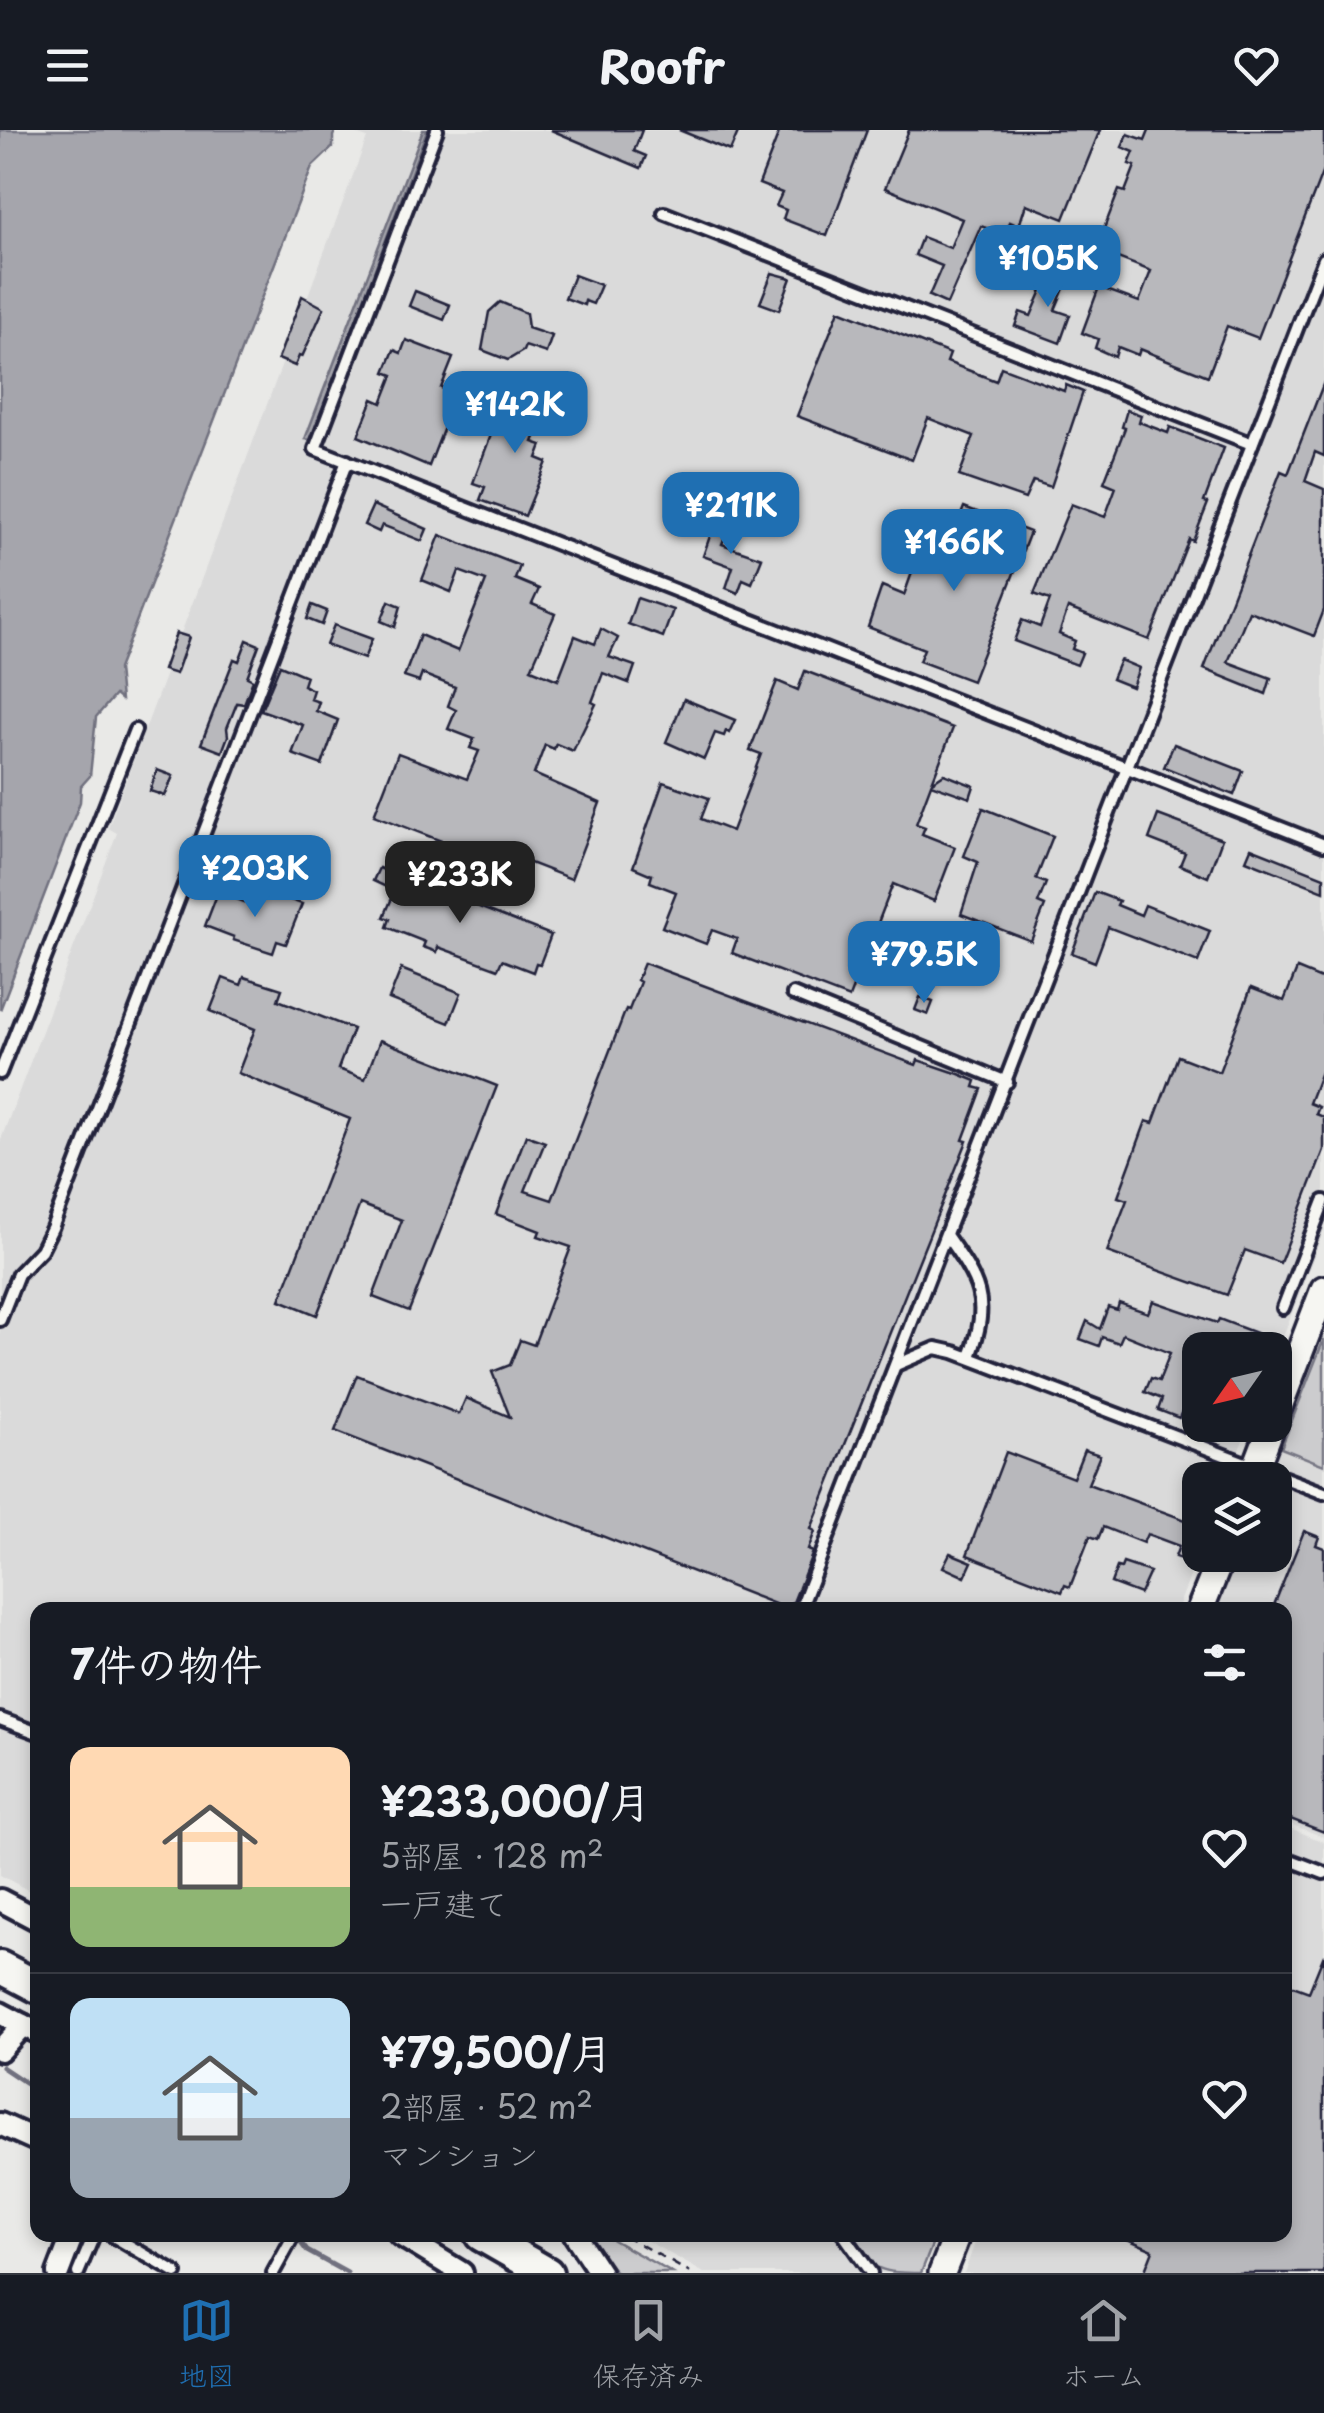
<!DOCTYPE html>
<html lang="ja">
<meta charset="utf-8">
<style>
body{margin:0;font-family:"Playpen Sans","Klee One",sans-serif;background:#242831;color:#f1f3f6;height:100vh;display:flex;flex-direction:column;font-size:38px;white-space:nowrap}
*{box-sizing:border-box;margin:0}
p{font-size:32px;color:#9ea1a6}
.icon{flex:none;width:55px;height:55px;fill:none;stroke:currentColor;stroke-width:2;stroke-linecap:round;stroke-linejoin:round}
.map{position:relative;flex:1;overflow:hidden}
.details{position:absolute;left:30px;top:1472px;width:1262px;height:640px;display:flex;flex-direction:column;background:#171b24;border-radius:20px;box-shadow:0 5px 15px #0003}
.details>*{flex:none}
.needle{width:65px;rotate:236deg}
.buttons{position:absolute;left:1182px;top:1202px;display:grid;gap:20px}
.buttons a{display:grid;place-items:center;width:110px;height:110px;border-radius:20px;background:#171b24;box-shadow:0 5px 15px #0003;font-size:50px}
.price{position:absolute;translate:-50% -85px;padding:0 22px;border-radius:20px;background:#1f6fb2;color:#fff;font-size:32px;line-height:65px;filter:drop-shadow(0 2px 5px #0008)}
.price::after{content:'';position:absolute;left:50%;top:60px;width:30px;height:22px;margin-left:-15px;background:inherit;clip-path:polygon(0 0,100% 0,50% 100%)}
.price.selected{background:#222;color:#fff}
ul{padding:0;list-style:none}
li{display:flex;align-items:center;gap:30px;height:250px;padding:0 40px}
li+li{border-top:2px solid #363941}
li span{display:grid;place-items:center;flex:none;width:280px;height:200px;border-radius:20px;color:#555}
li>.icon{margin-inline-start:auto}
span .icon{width:120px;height:120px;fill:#fffc;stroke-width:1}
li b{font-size:42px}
h2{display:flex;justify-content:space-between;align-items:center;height:120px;padding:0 40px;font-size:42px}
header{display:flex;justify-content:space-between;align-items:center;height:130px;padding:0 40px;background:#171b24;font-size:45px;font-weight:700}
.menu{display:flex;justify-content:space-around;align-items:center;height:140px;border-top:2px solid #363941;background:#171b24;font-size:28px;color:#9ea1a6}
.menu a{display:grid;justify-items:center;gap:5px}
.menu .selected{color:#1f6fb2}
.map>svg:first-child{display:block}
</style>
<header><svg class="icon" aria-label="menu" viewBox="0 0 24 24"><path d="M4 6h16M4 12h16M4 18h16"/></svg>Roofr<svg class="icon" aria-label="heart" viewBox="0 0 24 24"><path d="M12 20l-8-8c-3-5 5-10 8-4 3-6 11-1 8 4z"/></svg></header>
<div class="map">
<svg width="1324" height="2143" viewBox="0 0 1324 2143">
<rect width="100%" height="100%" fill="#e9e9e7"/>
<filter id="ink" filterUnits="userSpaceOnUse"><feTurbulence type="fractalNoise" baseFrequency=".01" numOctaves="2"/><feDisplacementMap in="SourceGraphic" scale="20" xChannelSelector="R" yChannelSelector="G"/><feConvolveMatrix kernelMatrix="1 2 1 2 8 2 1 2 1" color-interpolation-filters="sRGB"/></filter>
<g filter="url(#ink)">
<!-- built -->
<g fill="#dadada">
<path d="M 358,0 L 1324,0 L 1324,1100 L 1275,1227 L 1275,1220 L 1200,1220 L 1200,1295 L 1249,1295 L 1227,1350 L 1200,1350 L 1200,1421 L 1177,1480 L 38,1480 L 37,1765 L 0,1745 L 0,1012 L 117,703 L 108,698 L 367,8 L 356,4 Z"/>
<path d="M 1324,1203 L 1324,1707 L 1285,1692 L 1285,1480 L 1216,1480 L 1237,1425 L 1275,1425 L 1275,1350 L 1267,1350 Z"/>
<path d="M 1285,1696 L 1324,1712 L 1324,2015 L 1285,1999 Z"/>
<path d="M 637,2105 L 933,2105 L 918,2143 L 704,2143 Z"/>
<path d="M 978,2105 L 1285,2105 L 1324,2143 L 964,2143 Z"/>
</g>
<!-- green -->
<g fill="#ccccce" stroke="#777784" stroke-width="2.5">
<path d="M 1324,1209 L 1324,1335 L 1281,1318 Z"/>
<path d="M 584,2105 L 604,2105 L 672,2143 L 617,2143 Z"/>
<path d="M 851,2105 L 936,2105 L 921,2143 C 884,2143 868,2142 851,2105 Z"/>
</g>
<!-- water -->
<g fill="#a5a5ac" stroke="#71717f" stroke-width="2.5">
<path d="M 0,0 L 336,0 L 333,6 L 333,17 L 312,37 L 118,539 L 121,570 L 115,565 L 96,587 L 90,646 L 81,656 L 80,672 L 0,880 Z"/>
<path d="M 423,0 L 427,0 L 311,310 L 305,309 Z"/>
</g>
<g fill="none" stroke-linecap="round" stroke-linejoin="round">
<!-- stream -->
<g stroke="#71717f" stroke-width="5">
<path d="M 2,1937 L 38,1961"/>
<path d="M 285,2105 L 301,2113 L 307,2121 L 347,2143"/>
</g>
</g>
<!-- building -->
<g fill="#b8b8bc" stroke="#22223b" stroke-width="2.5">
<path d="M 551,0 L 642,0 L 634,21 L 646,26 L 641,38 Z"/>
<path d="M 679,0 L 739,0 L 730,21 Z"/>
<path d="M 780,0 L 867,0 L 827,106 L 783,89 L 786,80 L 776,76 L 782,63 L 759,54 Z"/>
<path d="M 909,0 L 1100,0 L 1064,89 L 1026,74 L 1019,96 L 1010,92 L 1005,105 L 981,96 L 947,174 L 929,166 L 942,136 L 915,125 L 922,107 L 950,118 L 962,89 L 885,58 Z"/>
<path d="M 1149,0 L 1324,0 L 1324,38 L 1258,208 L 1227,196 L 1208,246 L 1140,219 L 1138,225 L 1118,217 L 1115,227 L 1095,218 L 1098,209 L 1082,203 L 1099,157 L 1139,172 L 1151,141 L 1118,128 L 1116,133 L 1094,124 L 1119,60 L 1125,62 L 1135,36 L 1129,34 L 1134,22 L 1122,17 L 1128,4 L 1145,10 Z"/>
<path d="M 1052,137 L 1070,144 L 1055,180 L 1070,185 L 1060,213 L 1015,196 L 1020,182 L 1031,186 Z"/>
<path d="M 772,143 L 791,148 L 779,180 L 760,173 Z"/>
<path d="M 574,145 L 601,155 L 593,174 L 585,171 L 584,175 L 565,168 Z"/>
<path d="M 415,161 L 450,175 L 444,190 L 409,176 Z"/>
<path d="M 302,166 L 324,178 L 302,227 L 299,226 L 295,236 L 278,229 Z"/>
<path d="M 500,172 L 526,183 L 528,198 L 552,206 L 546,223 L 525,216 L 523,221 L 508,230 L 482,220 L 489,182 Z"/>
<path d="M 839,180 L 950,224 L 947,232 L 996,251 L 1001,237 L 1064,261 L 1066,255 L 1083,262 L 1051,357 L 1033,351 L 1025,369 L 959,346 L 974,306 L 928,288 L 912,330 L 797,286 Z"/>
<path d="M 406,210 L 453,228 L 441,258 L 457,264 L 429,336 L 358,306 L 373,269 L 382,273 L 393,245 L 385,242 L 394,220 L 401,223 Z"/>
<path d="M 547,247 L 554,261 L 533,312 L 542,315 L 537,328 L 547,332 L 525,386 L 480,370 L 485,357 L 473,353 L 498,286 L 517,293 L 535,253 Z"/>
<path d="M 1324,252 L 1324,326 L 1315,322 L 1305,351 L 1324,359 L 1324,480 L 1314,506 L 1249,481 L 1228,532 L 1271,548 L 1266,564 L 1204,539 L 1281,341 L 1288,344 Z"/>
<path d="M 1127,280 L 1141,285 L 1139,292 L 1168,303 L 1170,297 L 1224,318 L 1204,372 L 1208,373 L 1193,411 L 1189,409 L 1149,510 L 1068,478 L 1059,504 L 1075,511 L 1072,519 L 1082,523 L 1077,535 L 1014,511 L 1022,490 L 1040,497 L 1050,470 L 1034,464 L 1071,374 L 1105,387 L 1116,357 L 1104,352 L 1125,298 L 1122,297 Z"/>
<path d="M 373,375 L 427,399 L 422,411 L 382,395 L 379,402 L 364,395 Z"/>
<path d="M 964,377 L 1030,402 L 972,551 L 919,531 L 924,519 L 868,497 L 882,456 L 904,465 L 914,437 L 906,433 L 914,413 L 945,426 Z"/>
<path d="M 716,389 L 730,394 L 722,414 L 762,428 L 752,453 L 743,449 L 738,463 L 726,458 L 733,437 L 703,426 Z"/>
<path d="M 440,405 L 520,436 L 515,449 L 539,459 L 532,474 L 555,484 L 531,539 L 558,550 L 575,506 L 595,514 L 601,499 L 618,508 L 609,527 L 635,536 L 629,553 L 603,543 L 592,572 L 596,574 L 573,621 L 556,614 L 554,619 L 545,615 L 534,644 L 600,673 L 571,749 L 484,715 L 480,726 L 374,685 L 398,623 L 467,649 L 479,621 L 470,618 L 474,609 L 448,599 L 456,580 L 448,576 L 455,557 L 422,544 L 419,552 L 404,547 L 420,505 L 458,521 L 486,451 L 459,441 L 451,462 L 422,450 Z"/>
<path d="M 637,468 L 673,480 L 663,507 L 628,494 Z"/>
<path d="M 389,471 L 401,476 L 395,497 L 381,491 Z"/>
<path d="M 312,475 L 327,481 L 322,495 L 307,489 Z"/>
<path d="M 334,495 L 372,509 L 364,529 L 326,515 Z"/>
<path d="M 176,503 L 189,507 L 176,544 L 163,540 Z"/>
<path d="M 247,510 L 259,515 L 247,547 L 253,550 L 244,574 L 237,573 L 227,598 L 228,606 L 222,622 L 201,614 L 234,529 L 239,531 Z"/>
<path d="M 1120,530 L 1139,538 L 1132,557 L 1112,549 Z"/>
<path d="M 280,535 L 306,546 L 303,555 L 313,560 L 310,569 L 319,572 L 316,581 L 338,590 L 322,635 L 292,624 L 303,595 L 261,580 Z"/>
<path d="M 805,541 L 953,598 L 932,652 L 944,644 L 974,656 L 970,668 L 931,654 L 916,694 L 925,697 L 922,704 L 955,717 L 942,751 L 934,771 L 893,754 L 849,868 L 732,823 L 737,809 L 712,800 L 706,814 L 662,797 L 676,762 L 650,752 L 652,745 L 633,737 L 663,652 L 709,668 L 701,689 L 732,701 L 761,624 L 750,620 L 777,551 L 798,560 Z"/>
<path d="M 684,569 L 735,590 L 729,603 L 726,601 L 724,606 L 715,603 L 704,629 L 666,612 Z"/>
<path d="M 1174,614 L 1243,641 L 1234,665 L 1164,637 Z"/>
<path d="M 157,640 L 173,646 L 165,666 L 150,661 Z"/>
<path d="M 983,678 L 1053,706 L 1036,749 L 1046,753 L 1038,773 L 1045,776 L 1031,811 L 961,784 L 978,732 L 964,726 Z"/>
<path d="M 1158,685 L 1222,709 L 1208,747 L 1180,735 L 1185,723 L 1149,709 Z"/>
<path d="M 1251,718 L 1324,747 L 1324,761 L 1246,730 Z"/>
<path d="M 379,738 L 551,805 L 540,834 L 536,833 L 533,842 L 502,830 L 498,839 L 438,817 L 437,822 L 423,817 L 425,812 L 387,797 L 390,789 L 384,787 L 395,761 L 373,751 Z"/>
<path d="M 262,760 L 302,774 L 286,814 L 277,811 L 273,823 L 233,810 L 234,807 L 205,796 L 218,762 L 256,777 Z"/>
<path d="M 1095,762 L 1119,771 L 1117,775 L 1141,785 L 1145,775 L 1210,801 L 1198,832 L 1108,797 L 1095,832 L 1072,823 Z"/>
<path d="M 644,833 L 916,935 L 918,930 L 959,944 L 976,951 L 974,957 L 982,959 L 963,1010 L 967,1011 L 811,1399 L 815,1401 L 808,1420 L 813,1422 L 790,1480 L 335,1301 L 357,1245 L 459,1284 L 466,1268 L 510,1287 L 492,1242 L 510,1235 L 520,1210 L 534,1215 L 571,1117 L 538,1106 L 540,1101 L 496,1084 L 526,1005 L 545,1012 L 525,1061 L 552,1070 L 626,879 L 629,880 L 640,852 L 637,850 Z"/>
<path d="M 401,839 L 461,863 L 449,893 L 389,869 Z"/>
<path d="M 1297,839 L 1324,850 L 1324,934 L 1309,973 L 1319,977 L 1316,984 L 1324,987 L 1324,1020 L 1280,1133 L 1245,1120 L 1227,1165 L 1107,1122 L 1127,1070 L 1118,1067 L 1146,991 L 1153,993 L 1178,926 L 1219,942 L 1251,858 L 1284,871 Z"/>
<path d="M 244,847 L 282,859 L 278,870 L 353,899 L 338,939 L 365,949 L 380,910 L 497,956 L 409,1181 L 373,1167 L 402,1090 L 360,1074 L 317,1185 L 280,1170 L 350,989 L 238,943 L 255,899 L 210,881 L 223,848 L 241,855 Z"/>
<path d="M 920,867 L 933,872 L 928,885 L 915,880 Z"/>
<path d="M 1153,1171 L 1217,1193 L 1219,1189 L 1269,1208 L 1265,1220 L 1218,1220 L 1200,1213 L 1200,1252 L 1195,1250 L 1179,1288 L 1158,1280 L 1162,1269 L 1145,1262 L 1151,1248 L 1159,1251 L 1170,1223 L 1123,1204 L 1119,1213 L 1102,1207 L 1099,1216 L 1080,1209 L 1087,1191 L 1100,1199 L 1108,1177 L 1117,1180 L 1119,1173 L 1148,1183 Z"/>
<path d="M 1084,1320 L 1100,1325 L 1088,1354 L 1188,1391 L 1200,1366 L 1200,1415 L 1193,1433 L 1175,1427 L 1179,1416 L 1147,1404 L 1143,1413 L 1103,1397 L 1098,1409 L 1090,1406 L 1070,1457 L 1065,1455 L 1062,1462 L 967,1425 L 1006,1322 L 1073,1348 Z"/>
<path d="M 1304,1401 L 1319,1407 L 1316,1415 L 1324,1418 L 1324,1702 L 1285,1687 L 1285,1480 L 1272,1480 Z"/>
<path d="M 950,1423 L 972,1432 L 965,1447 L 943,1437 Z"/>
<path d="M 1123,1433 L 1150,1442 L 1140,1464 L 1111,1453 L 1117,1437 L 1121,1438 Z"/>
<path d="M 1324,1825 L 1324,2143 L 1144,2143 L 1153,2120 L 1118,2105 L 1285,2105 L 1285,1853 L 1309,1862 Z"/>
</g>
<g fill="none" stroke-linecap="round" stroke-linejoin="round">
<defs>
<g id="service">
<path d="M 437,0 L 315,319 L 1324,715"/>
<path d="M 664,83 L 1252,314"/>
<path d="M 793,864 L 1007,952"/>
<path d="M 0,943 L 135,600"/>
<path d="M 946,1105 C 979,1152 991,1169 970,1227"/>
<path d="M 1283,1178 L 1324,1071"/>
<path d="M 0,1190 L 18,1144 L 41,1120 L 52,1098 L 347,331"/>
<path d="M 896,1235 L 936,1218 L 954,1222 L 1324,1363"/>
<path d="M 800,1480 L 1324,129"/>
<path d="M 0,1589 L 38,1603"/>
<path d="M 1285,1728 L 1324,1743"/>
<path d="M 111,2105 L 176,2143"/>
<path d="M 844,2105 L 871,2143"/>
<path d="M 78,2143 L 94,2105"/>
<path d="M 273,2143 L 294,2105"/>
</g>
<g id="minor">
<path d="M 0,1770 L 38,1790"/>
<path d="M 0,1883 L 38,1903"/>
<path d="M 0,1920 L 23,1895"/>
<path d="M 0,1994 L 38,2011"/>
<path d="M 400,2105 L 462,2143"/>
<path d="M 575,2105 L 600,2143"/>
<path d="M 58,2143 L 71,2109"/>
</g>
<g id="tertiary">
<path d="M 1275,1287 L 1324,1159"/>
<path d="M 1251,1350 L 1272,1295"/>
<path d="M 1200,1480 L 1222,1425"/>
<path d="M 942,2143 L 957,2105"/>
</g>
<g id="primary">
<path d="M 0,1837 L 38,1857"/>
<path d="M 481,2105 L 547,2143"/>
</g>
</defs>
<!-- service casing -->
<use href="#service" stroke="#22223b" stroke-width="18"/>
<!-- minor casing -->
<use href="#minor" stroke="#22223b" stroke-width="28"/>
<!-- tertiary casing -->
<use href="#tertiary" stroke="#22223b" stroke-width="32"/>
<!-- primary casing -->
<use href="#primary" stroke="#22223b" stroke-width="38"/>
<!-- path -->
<path stroke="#22223b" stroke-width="2.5" stroke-dasharray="10 8" stroke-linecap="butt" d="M 624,2105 L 690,2143"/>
<!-- service -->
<use href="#service" stroke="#f6f6f2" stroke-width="10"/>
<!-- minor -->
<use href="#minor" stroke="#f6f6f2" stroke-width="20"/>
<!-- tertiary -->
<use href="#tertiary" stroke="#f6f6f2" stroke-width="25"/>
<!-- primary -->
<use href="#primary" stroke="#f6f6f2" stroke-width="30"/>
</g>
</g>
</svg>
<div class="buttons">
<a><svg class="needle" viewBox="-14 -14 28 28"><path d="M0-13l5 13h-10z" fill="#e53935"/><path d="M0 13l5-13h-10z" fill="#9ea1a6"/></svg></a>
<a><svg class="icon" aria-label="layers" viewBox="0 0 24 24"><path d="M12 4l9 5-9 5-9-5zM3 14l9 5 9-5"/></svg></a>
</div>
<b class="price" style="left:1048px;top:180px">¥105K</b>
<b class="price" style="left:515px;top:326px">¥142K</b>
<b class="price" style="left:731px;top:427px">¥211K</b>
<b class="price" style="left:954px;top:464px">¥166K</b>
<b class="price" style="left:255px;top:790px">¥203K</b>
<b class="price selected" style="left:460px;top:796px">¥233K</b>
<b class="price" style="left:924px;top:876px">¥79.5K</b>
<section class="details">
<h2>7件の物件<svg class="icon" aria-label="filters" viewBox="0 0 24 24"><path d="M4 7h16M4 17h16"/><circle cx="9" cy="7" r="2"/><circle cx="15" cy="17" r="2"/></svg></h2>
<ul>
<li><span style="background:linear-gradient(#ffd9b3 70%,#8fb573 0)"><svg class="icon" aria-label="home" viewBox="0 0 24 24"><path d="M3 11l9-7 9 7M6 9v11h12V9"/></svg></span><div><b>¥233,000/月</b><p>5部屋 · 128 m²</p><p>一戸建て</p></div><svg class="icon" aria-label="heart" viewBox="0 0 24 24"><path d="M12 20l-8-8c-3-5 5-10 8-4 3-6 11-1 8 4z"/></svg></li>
<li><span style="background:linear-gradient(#bfe0f5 60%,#9aa5b1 0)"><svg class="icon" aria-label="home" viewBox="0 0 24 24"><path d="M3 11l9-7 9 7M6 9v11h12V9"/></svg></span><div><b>¥79,500/月</b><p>2部屋 · 52 m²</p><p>マンション</p></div><svg class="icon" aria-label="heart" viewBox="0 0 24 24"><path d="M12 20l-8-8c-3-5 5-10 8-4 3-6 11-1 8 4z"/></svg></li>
</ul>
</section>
</div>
<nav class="menu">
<a class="selected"><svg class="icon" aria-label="map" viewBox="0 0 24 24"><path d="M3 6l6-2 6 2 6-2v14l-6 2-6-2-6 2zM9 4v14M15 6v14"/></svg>地図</a>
<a><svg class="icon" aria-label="saved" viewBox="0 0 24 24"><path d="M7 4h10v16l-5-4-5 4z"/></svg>保存済み</a>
<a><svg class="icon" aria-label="home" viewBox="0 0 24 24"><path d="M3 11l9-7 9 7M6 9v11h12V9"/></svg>ホーム</a>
</nav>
